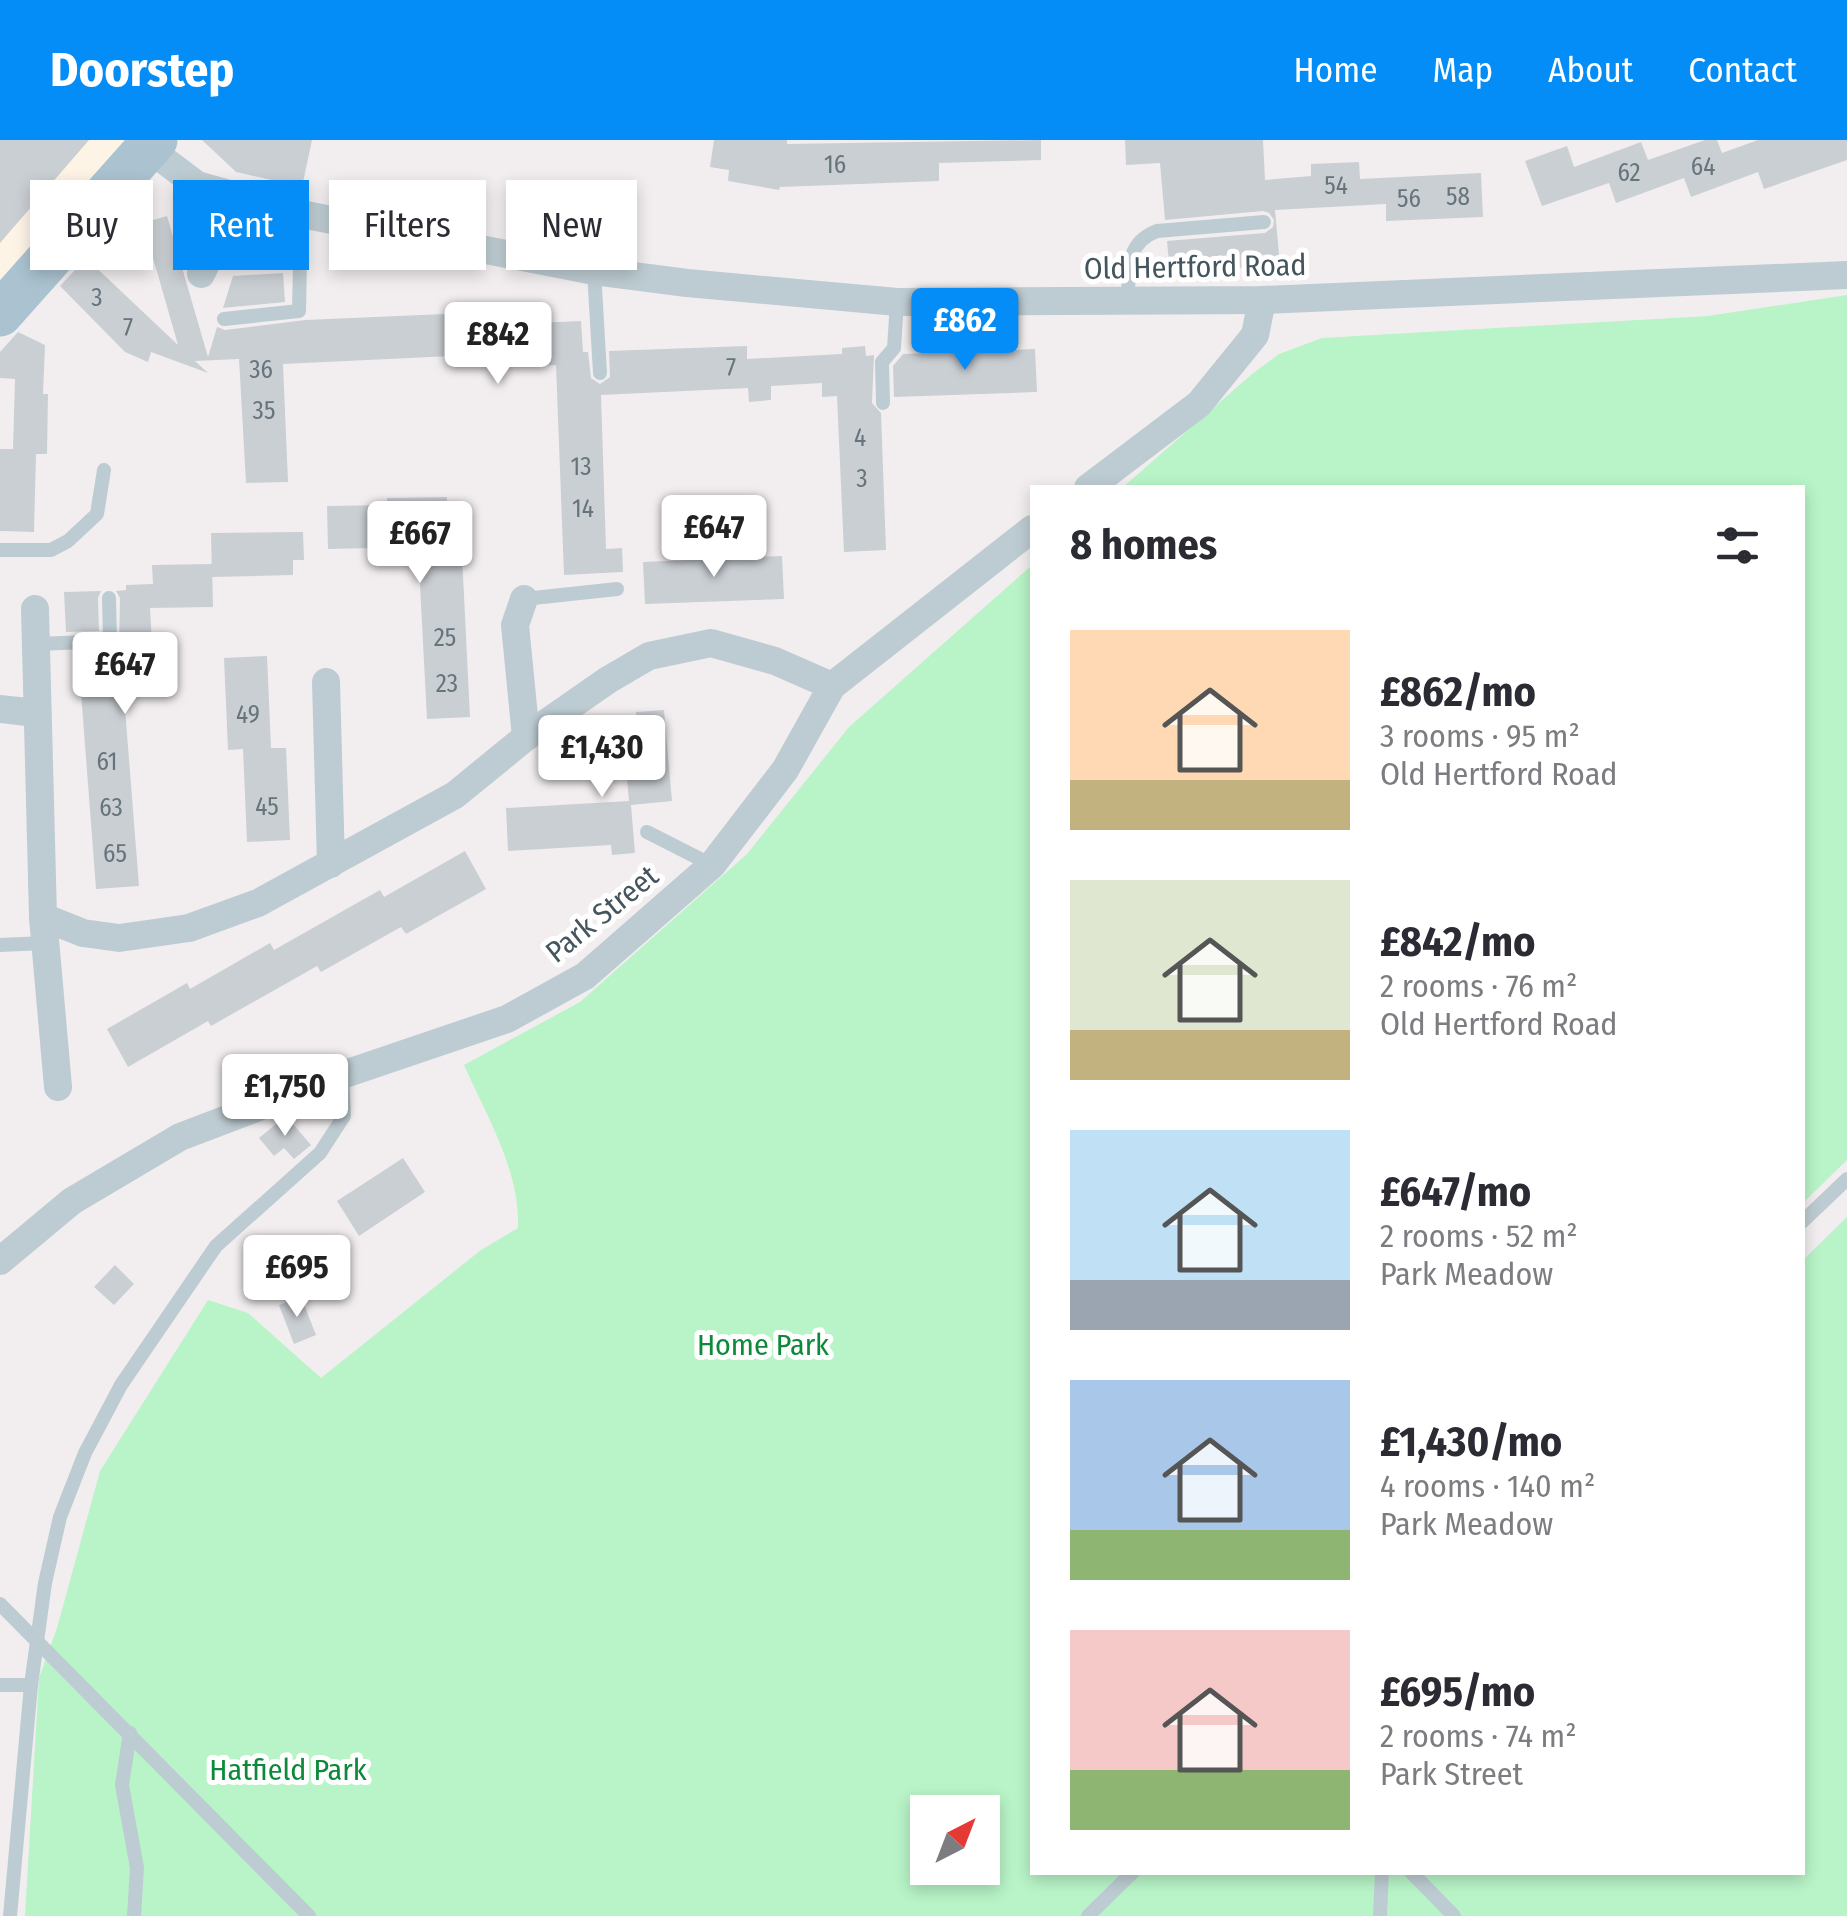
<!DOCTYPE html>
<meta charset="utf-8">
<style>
body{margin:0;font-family:"Fira Sans Condensed",sans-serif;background:#f7f7f7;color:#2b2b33;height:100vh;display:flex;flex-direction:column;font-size:38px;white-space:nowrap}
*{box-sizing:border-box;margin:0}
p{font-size:32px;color:#7c7c81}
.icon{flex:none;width:55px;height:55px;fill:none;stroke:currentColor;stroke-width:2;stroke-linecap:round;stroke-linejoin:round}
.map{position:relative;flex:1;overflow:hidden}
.drawer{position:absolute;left:1030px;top:345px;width:775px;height:1390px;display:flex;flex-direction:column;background:#fff;border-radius:0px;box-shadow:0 5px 15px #0003}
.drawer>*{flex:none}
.banner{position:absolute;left:30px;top:40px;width:850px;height:90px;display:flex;gap:20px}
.needle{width:65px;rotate:42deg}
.controls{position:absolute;left:910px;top:1655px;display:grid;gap:20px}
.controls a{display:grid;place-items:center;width:90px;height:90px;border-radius:0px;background:#fff;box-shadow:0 5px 15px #0003;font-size:50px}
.price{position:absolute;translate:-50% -85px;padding:0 22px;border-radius:10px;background:#fff;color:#222;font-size:32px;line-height:65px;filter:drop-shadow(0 2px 5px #0008)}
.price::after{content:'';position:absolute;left:50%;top:60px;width:30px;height:22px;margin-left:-15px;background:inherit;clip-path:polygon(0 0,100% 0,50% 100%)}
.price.selected{background:#048df6;color:#fff}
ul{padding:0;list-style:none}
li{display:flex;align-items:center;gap:30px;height:250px;padding:0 40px}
li span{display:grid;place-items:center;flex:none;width:280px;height:200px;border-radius:0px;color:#555}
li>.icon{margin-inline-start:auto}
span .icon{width:120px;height:120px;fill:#fffc;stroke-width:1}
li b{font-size:42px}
h2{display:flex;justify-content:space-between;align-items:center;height:120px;padding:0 40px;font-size:42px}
.tag{padding:0 35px;border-radius:0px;background:#fff;box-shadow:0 5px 15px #0003;font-size:35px;line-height:90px}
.tag.selected{background:#048df6;color:#fff}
header{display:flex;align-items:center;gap:60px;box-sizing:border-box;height:140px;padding:0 50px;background:#048df6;color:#fff}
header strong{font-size:48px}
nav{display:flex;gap:55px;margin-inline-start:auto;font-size:35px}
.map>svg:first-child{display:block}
</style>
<header>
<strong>Doorstep</strong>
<nav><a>Home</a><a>Map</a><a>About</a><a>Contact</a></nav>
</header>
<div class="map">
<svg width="1847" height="1776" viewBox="0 0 1847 1776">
<rect width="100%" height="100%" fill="#f2eeef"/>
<!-- commercial -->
<path fill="#fef4e6" d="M 0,0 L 143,0 L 0,155 Z"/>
<!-- green -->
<g fill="#b8f4c7" fill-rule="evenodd">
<path d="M 1847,155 L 1847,1020 L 1803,1063 L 1802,348 L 1122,348 L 1252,234 L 1279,214 L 1322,198 L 1708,176 Z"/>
<path d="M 1032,425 L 1032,1732 L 1802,1732 L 1803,1120 L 1847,1077 L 1847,1776 L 25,1776 L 39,1538 L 57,1488 L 100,1331 L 208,1160 L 248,1173 L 321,1238 L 481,1110 L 518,1088 C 520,1030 487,977 464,925 L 580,862 L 747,714 L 849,587 ZM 928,1672 L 982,1672 L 982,1728 L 928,1728 Z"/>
</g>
<!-- building -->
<g fill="#cacfd4">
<path d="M 0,0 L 89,0 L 0,103 Z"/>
<path d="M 202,0 L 312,0 L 302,47 L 236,32 Z"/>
<path d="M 714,0 L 787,0 L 787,4 L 1041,0 L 1041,20 L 939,23 L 939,41 L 780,47 L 779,50 L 728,41 L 729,30 L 710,27 Z"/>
<path d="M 1125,0 L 1263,0 L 1265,40 L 1311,36 L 1311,24 L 1359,22 L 1360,39 L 1481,33 L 1483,77 L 1386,81 L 1386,64 L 1275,70 L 1280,125 L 1170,133 L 1167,101 L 1265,93 L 1273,87 L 1274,80 L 1269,73 L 1263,71 L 1165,80 L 1160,23 L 1126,25 Z"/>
<path d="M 1705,0 L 1717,0 L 1722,13 L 1758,0 L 1847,0 L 1847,20 L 1764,49 L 1758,32 L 1691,57 L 1684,38 L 1616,63 L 1609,43 L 1542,66 L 1525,21 L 1567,6 L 1574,27 L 1641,2 L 1648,20 Z"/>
<path d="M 167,76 L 208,217 L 217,187 L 225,190 L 305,180 L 468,173 L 468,186 L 581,181 L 583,212 L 588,212 L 591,238 L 600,244 L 610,237 L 609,211 L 747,206 L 747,219 L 842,214 L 842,208 L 865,206 L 866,216 L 874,215 L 872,263 L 881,273 L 886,410 L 844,412 L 837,256 L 822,257 L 822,243 L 771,246 L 771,260 L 749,262 L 748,248 L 601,255 L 606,409 L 622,408 L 623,432 L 564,435 L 556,225 L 538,226 L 537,212 L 283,224 L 288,342 L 246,343 L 239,219 L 195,221 L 208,233 L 151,212 L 148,222 L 125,212 L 60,146 L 86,118 L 178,205 L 143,83 Z"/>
<path d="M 283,133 L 285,162 L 223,168 L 233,136 Z"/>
<path d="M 18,192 L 45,205 L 43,254 L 48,254 L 47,314 L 36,314 L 34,392 L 0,391 L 0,309 L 13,309 L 15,239 L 0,238 L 0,212 Z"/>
<path d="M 1035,209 L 1037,252 L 894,257 L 893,226 L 903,214 Z"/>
<path d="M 447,357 L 448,416 L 462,415 L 470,577 L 427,579 L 418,407 L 328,409 L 327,366 L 387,365 L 387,358 Z"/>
<path d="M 303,392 L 304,420 L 293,420 L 293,435 L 212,437 L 211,393 Z"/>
<path d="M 782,416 L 784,459 L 645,464 L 643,422 Z"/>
<path d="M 212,424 L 213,467 L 150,468 L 152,504 L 120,505 L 139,746 L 96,749 L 78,513 L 110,512 L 119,507 L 120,458 L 116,451 L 126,450 L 126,445 L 153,444 L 152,425 Z"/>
<path d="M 101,451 L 98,458 L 99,491 L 66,492 L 64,452 Z"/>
<path d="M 267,516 L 271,608 L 286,608 L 290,700 L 247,702 L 243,609 L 228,610 L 224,518 Z"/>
<path d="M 664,570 L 672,661 L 631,665 L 635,713 L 612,715 L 611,705 L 508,711 L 506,668 L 629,661 L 622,584 L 637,583 L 636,572 Z"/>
<path d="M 465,711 L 486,749 L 406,794 L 401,787 L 321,832 L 317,826 L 211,886 L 208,881 L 128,927 L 107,889 L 187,843 L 190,849 L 270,803 L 274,810 L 380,750 L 384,757 Z"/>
<path d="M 286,976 L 311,1005 L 294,1019 L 284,1008 L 274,1016 L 259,998 Z"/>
<path d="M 403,1018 L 425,1052 L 359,1096 L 337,1061 Z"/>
<path d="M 115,1125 L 134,1144 L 114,1165 L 94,1147 Z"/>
<path d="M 301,1157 L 316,1195 L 294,1204 L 279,1165 Z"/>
</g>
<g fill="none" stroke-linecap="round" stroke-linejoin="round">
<!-- service -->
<g stroke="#bdccd2" stroke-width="14">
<path d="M 594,131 L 600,233"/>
<path d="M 1128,161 C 1129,131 1125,103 1157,91 L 1264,82"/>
<path d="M 224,179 L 299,171 L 301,74"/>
<path d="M 883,263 L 882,222 L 894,208 L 897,162"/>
<path d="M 0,410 L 51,410 L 68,401 L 97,374 L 104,330"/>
<path d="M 524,459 L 617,449"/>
<path d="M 38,504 L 110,501 L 109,458"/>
<path d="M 647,692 L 712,725"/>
<path d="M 0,805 L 44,803"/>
<path d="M 1802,1082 L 1847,1039"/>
<path d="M 0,1464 L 309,1776"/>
<path d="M 0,1545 L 31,1545"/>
<path d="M 130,1593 L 122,1645 L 137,1728 L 134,1776"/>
<path d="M 1411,1732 L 1454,1776"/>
<path d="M 10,1776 L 31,1545 L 45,1443 L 60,1377 L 85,1313 L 121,1245 L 216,1106 L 320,1013 L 344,976 L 342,935"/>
<path d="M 1088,1776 L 1133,1732"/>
<path d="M 1380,1776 L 1382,1732"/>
</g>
<!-- minor -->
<g stroke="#bdccd2" stroke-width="28">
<path d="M 148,8 L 197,45 L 301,74 L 594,131 L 687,143 L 897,162 L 1262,160 L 1847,135"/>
<path d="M 201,134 L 238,58"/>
<path d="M 1088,348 L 1199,264 L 1255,195 L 1262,160"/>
<path d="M 524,459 L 515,485 L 526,597"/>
<path d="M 35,469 L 43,777 L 58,947"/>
<path d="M 326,542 L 331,724"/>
<path d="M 0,569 L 36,573"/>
<path d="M 43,777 L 83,793 L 119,798 L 189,788 L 258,763 L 455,655 L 526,597 L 608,540 L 649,516 L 711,503 L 775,521 L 832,546"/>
<path d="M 0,1121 L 72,1061 L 180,997 L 342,935 L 507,879 L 585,836 L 712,725 L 785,630 L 832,546 L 1032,389"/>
</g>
<!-- primary -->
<path stroke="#abc3d1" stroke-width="45" d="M 0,174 L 155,0"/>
</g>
<g text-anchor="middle" stroke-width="10" stroke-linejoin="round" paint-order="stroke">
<!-- number labels -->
<g font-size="25" fill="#66747c">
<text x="835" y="33">16</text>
<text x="1703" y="35">64</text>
<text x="1629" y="41">62</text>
<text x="1336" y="54">54</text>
<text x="1458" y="65">58</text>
<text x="1409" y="67">56</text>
<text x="97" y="166">3</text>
<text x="128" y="196">7</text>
<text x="731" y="236">7</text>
<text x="261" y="238">36</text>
<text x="264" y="279">35</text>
<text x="860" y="306">4</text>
<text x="581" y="335">13</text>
<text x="862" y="347">3</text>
<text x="583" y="377">14</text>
<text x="445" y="506">25</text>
<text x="447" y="552">23</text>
<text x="248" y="583">49</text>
<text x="107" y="630">61</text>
<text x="267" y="675">45</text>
<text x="111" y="676">63</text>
<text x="115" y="722">65</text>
</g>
<!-- street labels -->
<g font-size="30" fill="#45555e" stroke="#fff">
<text transform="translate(1195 127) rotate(-1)" y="10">Old Hertford Road</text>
<text transform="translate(602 774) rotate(-39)" y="10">Park Street</text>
</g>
<!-- park labels -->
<g font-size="30" fill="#0c893a" stroke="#fff">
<text x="763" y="1215">Home Park</text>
<text x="288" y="1640">Hatfield Park</text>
</g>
</g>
</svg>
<div class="controls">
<a><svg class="needle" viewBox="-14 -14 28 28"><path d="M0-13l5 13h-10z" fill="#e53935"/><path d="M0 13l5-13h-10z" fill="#7c7c81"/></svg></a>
</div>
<b class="price selected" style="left:965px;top:233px">£862</b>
<b class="price" style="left:498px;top:247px">£842</b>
<b class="price" style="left:714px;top:440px">£647</b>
<b class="price" style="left:420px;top:446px">£667</b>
<b class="price" style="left:125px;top:577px">£647</b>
<b class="price" style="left:602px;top:660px">£1,430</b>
<b class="price" style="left:285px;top:999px">£1,750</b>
<b class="price" style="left:297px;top:1180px">£695</b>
<div class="banner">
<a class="tag">Buy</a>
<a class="tag selected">Rent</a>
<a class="tag">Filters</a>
<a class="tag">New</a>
</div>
<section class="drawer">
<h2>8 homes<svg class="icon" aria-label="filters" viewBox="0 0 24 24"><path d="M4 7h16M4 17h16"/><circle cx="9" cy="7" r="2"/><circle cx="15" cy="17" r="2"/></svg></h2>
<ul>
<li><span style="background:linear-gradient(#ffd9b3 75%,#c2b280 0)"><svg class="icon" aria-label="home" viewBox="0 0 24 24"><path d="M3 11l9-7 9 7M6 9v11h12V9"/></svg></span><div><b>£862/mo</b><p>3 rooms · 95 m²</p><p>Old Hertford Road</p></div></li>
<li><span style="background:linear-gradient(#dfe7d0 75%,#c2b280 0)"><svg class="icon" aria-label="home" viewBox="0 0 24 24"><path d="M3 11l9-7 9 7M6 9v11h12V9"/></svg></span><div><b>£842/mo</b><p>2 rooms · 76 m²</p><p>Old Hertford Road</p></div></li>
<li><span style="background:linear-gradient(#bfe0f5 75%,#9aa5b1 0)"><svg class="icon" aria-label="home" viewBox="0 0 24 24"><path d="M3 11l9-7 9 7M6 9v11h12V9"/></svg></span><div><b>£647/mo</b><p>2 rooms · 52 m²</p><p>Park Meadow</p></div></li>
<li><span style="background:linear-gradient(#a9c7e8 75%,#8fb573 0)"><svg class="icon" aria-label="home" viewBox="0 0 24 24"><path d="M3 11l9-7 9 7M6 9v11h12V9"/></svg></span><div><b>£1,430/mo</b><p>4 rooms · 140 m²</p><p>Park Meadow</p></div></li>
<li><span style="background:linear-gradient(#f6c9c9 70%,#8fb573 0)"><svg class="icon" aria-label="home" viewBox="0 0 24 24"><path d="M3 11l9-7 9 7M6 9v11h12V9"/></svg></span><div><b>£695/mo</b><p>2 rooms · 74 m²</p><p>Park Street</p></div></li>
</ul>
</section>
</div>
